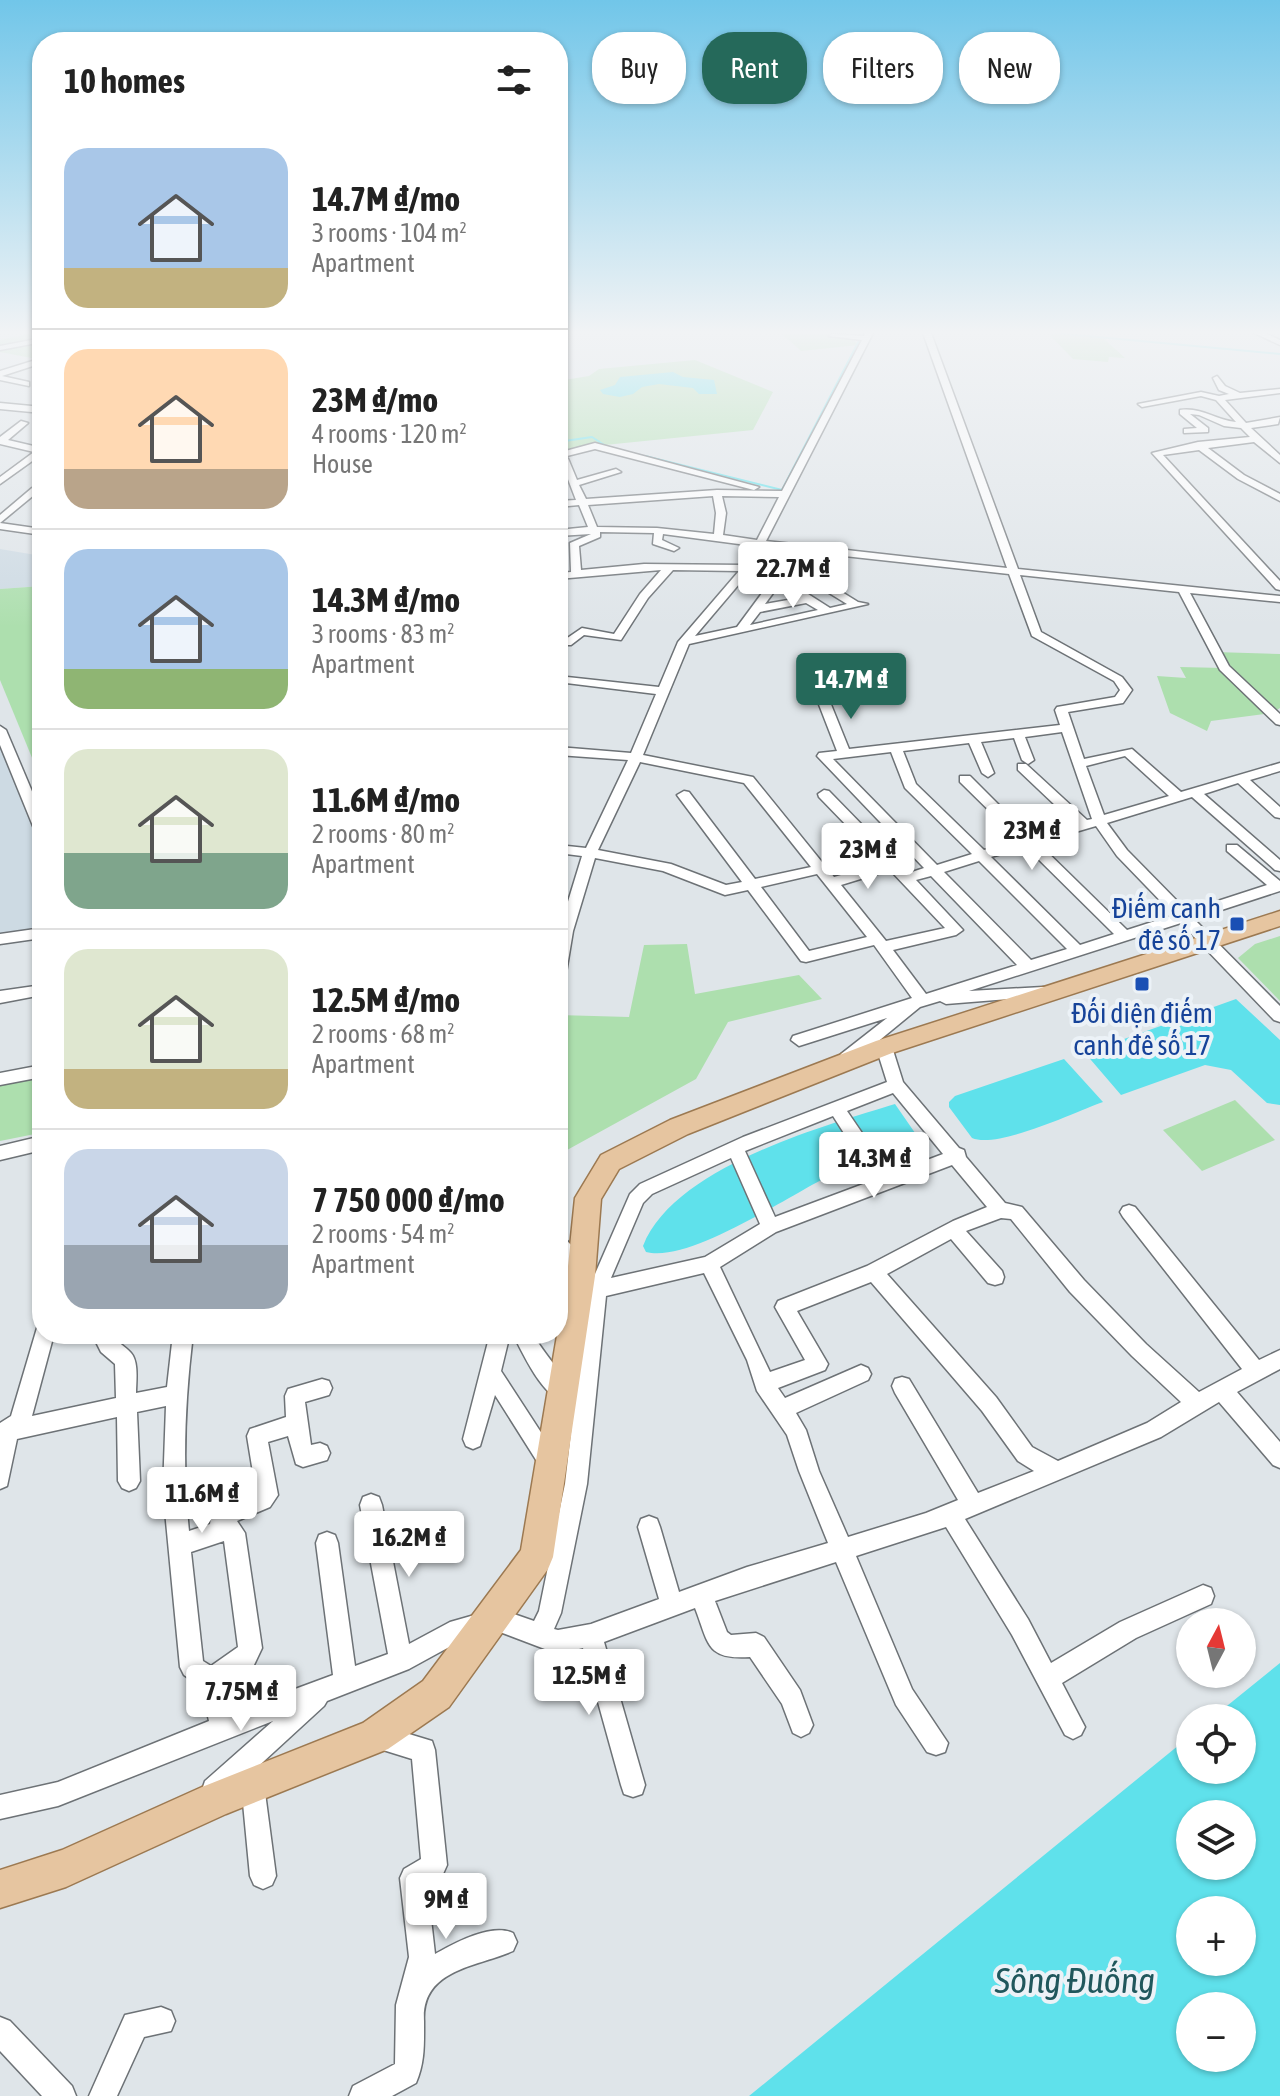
<!DOCTYPE html>
<meta charset="utf-8">
<style>
body{margin:0;font-family:"Asap Condensed",sans-serif;background:#f2f2f2;color:#222;height:100vh;display:flex;flex-direction:column;font-size:30px;white-space:nowrap}
*{box-sizing:border-box;margin:0}
p{font-size:26px;color:#767676}
.icon{flex:none;width:44px;height:44px;fill:none;stroke:currentColor;stroke-width:2;stroke-linecap:round;stroke-linejoin:round}
.map{position:relative;flex:1;overflow:hidden}
.drawer{position:absolute;left:32px;top:32px;width:536px;height:1312px;display:flex;flex-direction:column;background:#fff;border-radius:32px;box-shadow:0 2px 6px #0004}
.drawer>*{flex:none}
.top-card{position:absolute;left:592px;top:32px;width:568px;height:72px;display:flex;gap:16px}
.needle{width:52px;rotate:7deg}
.buttons{position:absolute;left:1176px;top:1608px;display:grid;gap:16px}
.buttons a{display:grid;place-items:center;width:80px;height:80px;border-radius:50%;background:#fff;box-shadow:0 2px 6px #0004;font-size:40px}
.price{position:absolute;translate:-50% -68px;padding:0 18px;border-radius:8px;background:#fff;color:#222;font-size:26px;line-height:52px;filter:drop-shadow(0 2px 4px #0008)}
.price::after{content:'';position:absolute;left:50%;top:48px;width:24px;height:18px;margin-left:-12px;background:inherit;clip-path:polygon(0 0,100% 0,50% 100%)}
.price.active{background:#25695a;color:#fff}
ul{padding:0;list-style:none}
li{display:flex;align-items:center;gap:24px;height:200px;padding:0 32px}
li+li{border-top:2px solid #e0e0e0}
li span{display:grid;place-items:center;flex:none;width:224px;height:160px;border-radius:24px;color:#555}
li>.icon{margin-inline-start:auto}
span .icon{width:96px;height:96px;fill:#fffc;stroke-width:1}
li b{font-size:34px}
h2{display:flex;justify-content:space-between;align-items:center;height:96px;padding:0 32px;font-size:34px}
.chip{padding:0 28px;border-radius:32px;background:#fff;box-shadow:0 2px 6px #0004;font-size:28px;line-height:72px}
.chip.active{background:#25695a;color:#fff}
.map>svg:first-child{display:block}
</style>
<div class="map">
<svg width="1280" height="2096" viewBox="0 0 1280 2096">
<rect width="100%" height="100%" fill="#dfe5e9"/>
<!-- built -->
<g fill="#cddae3">
<path d="M 0,549 L 42,556 L 42,586 L 0,589 Z"/>
<path d="M 0,730 L 42,831 L 42,933 L 0,939 Z"/>
</g>
<!-- green -->
<g fill="#addfae">
<path d="M 32,333 L 42,333 L 42,360 L 0,352 L 0,340 Z"/>
<path d="M 781,333 L 845,333 L 859,345 L 801,351 Z"/>
<path d="M 1048,333 L 1103,338 L 1125,358 L 1109,357 L 1108,362 L 1073,359 Z"/>
<path d="M 695,360 L 773,392 L 753,430 L 595,446 L 558,456 L 558,381 L 589,376 L 599,369 Z"/>
<path d="M 42,586 L 42,782 L 0,680 L 0,589 Z"/>
<path d="M 1215,652 L 1280,654 L 1280,708 L 1272,713 L 1211,721 L 1207,731 L 1170,713 L 1157,676 L 1186,678 L 1180,667 L 1223,668 Z"/>
<path d="M 1280,936 L 1280,1001 L 1238,958 L 1255,944 Z"/>
<path d="M 687,944 L 695,994 L 799,975 L 822,999 L 728,1022 L 696,1079 L 558,1155 L 558,1015 L 629,1017 L 644,945 Z"/>
<path d="M 42,1076 L 42,1128 L 35,1134 L 0,1141 L 0,1084 Z"/>
<path d="M 1235,1100 L 1275,1140 L 1202,1171 L 1163,1130 Z"/>
</g>
<!-- water -->
<g fill="#5fe1eb" fill-rule="evenodd">
<path d="M 673,372 L 683,377 L 714,380 L 717,394 L 699,394 L 693,388 L 659,384 L 642,387 L 633,394 L 620,397 L 603,394 L 600,390 L 615,385 L 620,377 Z"/>
<path d="M 1236,999 L 1280,1040 L 1280,1105 L 1267,1103 L 1231,1070 L 1205,1065 L 1121,1095 L 1085,1053 Z"/>
<path d="M 1064,1059 L 1103,1102 C 1075,1112 998,1149 972,1138 L 949,1107 L 949,1102 L 955,1096 Z"/>
<path d="M 895,1104 L 922,1143 C 894,1152 863,1160 835,1173 C 792,1193 690,1264 646,1252 L 643,1246 C 674,1167 821,1127 895,1104 Z"/>
<path d="M 1280,1663 L 1280,2096 L 749,2096 L 1190,1736 L 1190,1770 L 1242,1770 L 1242,1718 L 1212,1718 ZM 1242,1814 L 1242,1866 L 1190,1866 L 1190,1814 ZM 1242,1910 L 1242,1962 L 1190,1962 L 1190,1910 ZM 1242,2006 L 1242,2058 L 1190,2058 L 1190,2006 Z"/>
</g>
<g fill="none" stroke-linecap="round" stroke-linejoin="round">
<!-- stream -->
<g stroke="#5fe1eb" stroke-width="2">
<path d="M 1055,333 L 1280,354"/>
<path d="M 558,442 L 592,437 L 609,448"/>
<path d="M 645,456 L 782,490 L 863,333"/>
</g>
<defs>
<g id="minor">
<path d="M 865,333 L 873,333 L 766,541 L 1007,568 L 923,333 L 931,333 L 1018,569 L 1280,596 L 1280,602 L 1190,593 L 1229,666 L 1280,714 L 1280,725 L 1276,724 L 1220,670 L 1179,592 L 1020,575 L 1041,632 L 1122,677 L 1132,690 L 1123,703 L 1068,712 L 1084,759 L 1132,749 L 1181,792 L 1280,763 L 1280,771 L 1250,780 L 1280,807 L 1280,818 L 1275,817 L 1238,783 L 1204,794 L 1280,860 L 1280,871 L 1275,870 L 1192,797 L 1107,823 L 1127,850 L 1187,911 L 1267,885 L 1227,851 L 1227,845 L 1237,845 L 1280,881 L 1280,891 L 1194,919 L 1280,1006 L 1280,1022 L 1274,1020 L 1181,923 L 969,991 L 1043,987 L 1048,988 L 1051,992 L 1048,996 L 946,1004 L 940,1001 L 920,1007 L 853,1062 L 841,1062 L 839,1058 L 841,1054 L 887,1018 L 799,1046 L 791,1040 L 793,1036 L 912,998 L 874,945 L 806,962 L 801,961 L 748,890 L 725,895 L 663,871 L 595,858 L 573,931 L 566,973 L 558,978 L 559,931 L 582,856 L 558,853 L 558,845 L 586,848 L 628,760 L 558,755 L 558,747 L 631,753 L 656,694 L 558,682 L 558,676 L 659,687 L 678,642 L 739,571 L 673,570 L 648,598 L 621,640 L 584,635 L 571,645 L 563,645 L 563,641 L 582,628 L 614,634 L 640,594 L 661,570 L 558,579 L 558,573 L 571,572 L 570,543 L 591,534 L 558,536 L 558,530 L 588,527 L 579,505 L 558,507 L 558,501 L 576,500 L 558,453 L 595,443 L 759,487 L 754,490 L 595,449 L 567,456 L 577,480 L 616,469 L 621,472 L 579,485 L 586,499 L 717,490 L 782,491 L 862,340 L 829,336 L 833,334 L 864,336 ZM 713,496 L 716,513 L 714,534 L 657,528 L 597,527 L 588,505 ZM 722,496 L 779,497 L 757,540 L 723,535 L 726,513 ZM 600,532 L 654,533 L 653,544 L 674,551 L 679,548 L 662,540 L 663,534 L 754,546 L 743,565 L 644,564 L 581,570 L 579,546 L 600,537 ZM 771,548 L 1009,574 L 1032,636 L 1114,681 L 1120,690 L 1115,697 L 1057,707 L 1055,710 L 1060,725 L 849,749 L 830,702 L 824,698 L 820,699 L 818,702 L 837,751 L 819,753 L 817,756 L 924,868 L 909,873 L 829,791 L 824,790 L 818,794 L 819,797 L 883,863 L 834,877 L 753,777 L 643,755 L 689,644 L 868,604 L 858,602 ZM 761,551 L 782,566 L 737,627 L 695,636 L 751,570 ZM 790,569 L 847,604 L 830,608 L 783,578 ZM 779,585 L 799,598 L 765,604 ZM 806,603 L 818,610 L 750,625 L 760,612 ZM 1062,732 L 1092,819 L 1087,820 L 1026,764 L 1018,764 L 1018,770 L 1075,824 L 1031,837 L 970,776 L 960,776 L 960,782 L 1019,840 L 984,850 L 916,784 L 903,751 L 969,743 L 982,773 L 988,777 L 994,773 L 981,742 L 1014,738 L 1022,760 L 1028,764 L 1034,760 L 1025,737 ZM 891,752 L 905,788 L 972,854 L 937,865 L 833,759 ZM 1125,756 L 1169,796 L 1104,815 L 1086,766 ZM 640,762 L 744,783 L 811,867 L 755,879 L 689,792 L 684,791 L 677,795 L 742,882 L 726,885 L 671,864 L 598,850 ZM 1096,826 L 1117,856 L 1174,915 L 1127,930 L 1038,843 ZM 1026,847 L 1114,934 L 1080,945 L 991,857 ZM 979,861 L 1067,949 L 1031,960 L 944,872 ZM 890,870 L 945,928 L 886,941 L 841,885 ZM 817,874 L 867,937 L 809,951 L 761,887 ZM 931,876 L 1017,965 L 926,994 L 893,950 L 956,935 L 963,930 L 916,880 Z"/>
<path d="M 1254,333 L 1265,333 L 1280,340 L 1280,345 Z"/>
<path d="M 42,338 L 42,342 L 0,350 L 0,346 Z"/>
<path d="M 42,358 L 42,363 L 2,376 L 29,382 L 29,386 L 0,380 L 0,371 Z"/>
<path d="M 1217,376 L 1225,386 L 1240,393 L 1280,389 L 1280,393 L 1225,400 L 1246,423 L 1280,417 L 1278,424 L 1251,428 L 1280,455 L 1280,463 L 1254,442 L 1208,448 L 1244,475 L 1280,494 L 1280,501 L 1238,479 L 1199,450 L 1163,455 L 1280,581 L 1280,590 L 1276,589 L 1152,453 L 1198,442 L 1250,437 L 1241,428 L 1224,426 L 1199,415 L 1190,414 L 1208,428 L 1208,432 L 1184,433 L 1184,429 L 1197,428 L 1180,414 L 1180,410 C 1202,407 1215,420 1236,422 L 1216,400 L 1201,396 L 1142,407 L 1138,404 L 1201,392 L 1219,396 L 1229,394 L 1219,390 L 1213,378 Z"/>
<path d="M 0,403 L 42,407 L 42,413 L 0,409 Z"/>
<path d="M 21,421 L 28,423 L 8,440 L 42,448 L 42,454 L 0,484 L 0,477 L 34,452 L 0,444 L 0,437 Z"/>
<path d="M 32,488 L 40,490 L 0,523 L 0,515 Z"/>
<path d="M 0,523 L 42,529 L 42,535 L 0,529 Z"/>
<path d="M 0,726 L 6,730 L 42,815 L 42,835 L 35,831 L 0,745 Z"/>
<path d="M 42,928 L 42,938 L 0,944 L 0,934 Z"/>
<path d="M 42,985 L 42,995 L 0,1003 L 0,991 Z"/>
<path d="M 884,1041 L 892,1047 L 903,1082 L 959,1148 L 964,1150 L 966,1157 L 1005,1203 L 1022,1207 L 1084,1280 L 1146,1344 L 1199,1392 L 1242,1369 L 1123,1217 L 1120,1212 L 1123,1207 L 1129,1205 L 1135,1207 L 1259,1360 L 1280,1350 L 1280,1369 L 1237,1392 L 1280,1442 L 1280,1468 L 1273,1465 L 1219,1402 L 1161,1437 L 965,1519 L 1028,1619 L 1051,1663 L 1120,1622 L 1203,1585 L 1211,1588 L 1214,1596 L 1211,1604 L 1136,1638 L 1062,1683 L 1085,1727 L 1081,1735 L 1073,1739 L 1065,1735 L 1012,1635 L 946,1527 L 856,1556 L 912,1689 L 948,1743 L 945,1752 L 936,1755 L 927,1752 L 896,1705 L 836,1562 L 715,1601 L 727,1632 L 731,1635 L 756,1633 L 764,1637 L 800,1690 L 813,1725 L 809,1733 L 801,1737 L 793,1733 L 782,1704 L 750,1657 C 706,1660 709,1644 695,1608 L 604,1642 L 645,1785 L 642,1794 L 633,1797 L 624,1794 L 621,1785 L 583,1648 L 558,1654 L 492,1629 L 483,1634 L 462,1640 L 409,1669 L 327,1701 L 324,1706 L 251,1773 L 261,1776 L 264,1785 L 276,1876 L 272,1885 L 263,1889 L 254,1885 L 250,1876 L 241,1782 L 223,1799 L 214,1802 L 205,1799 L 202,1790 L 205,1781 L 273,1721 L 58,1806 L 0,1819 L 0,1795 L 58,1782 L 209,1721 L 201,1687 L 184,1675 L 180,1667 L 163,1490 L 166,1406 L 137,1412 L 140,1481 L 136,1488 L 129,1491 L 122,1488 L 118,1481 L 117,1417 L 17,1439 L 7,1486 L 0,1489 L 0,1423 L 11,1416 L 37,1328 L 42,1326 L 42,1334 L 54,1334 L 32,1416 L 116,1398 L 115,1364 L 101,1352 L 92,1334 L 112,1334 C 117,1343 125,1346 131,1353 C 139,1362 136,1382 136,1393 L 167,1387 L 173,1334 L 193,1334 C 185,1400 182,1465 189,1531 L 210,1524 L 212,1512 L 218,1508 L 256,1491 L 247,1436 L 250,1429 L 286,1417 L 285,1396 L 288,1389 L 322,1379 L 329,1381 L 332,1388 L 329,1395 L 305,1402 L 311,1445 L 320,1443 L 327,1446 L 330,1453 L 327,1460 L 303,1467 L 296,1464 L 288,1436 L 268,1442 L 278,1495 L 270,1507 L 237,1521 L 245,1533 L 262,1648 L 253,1667 L 224,1685 L 230,1713 L 333,1675 L 316,1543 L 319,1535 L 327,1532 L 335,1535 L 338,1543 L 355,1666 L 388,1654 L 360,1505 L 363,1497 L 371,1494 L 379,1497 L 382,1505 L 409,1644 L 450,1622 L 485,1612 L 494,1607 L 534,1621 L 539,1611 L 565,1484 L 588,1290 L 630,1194 L 640,1184 L 743,1137 L 887,1082 L 876,1047 ZM 893,1093 L 943,1154 L 890,1174 L 847,1111 ZM 833,1116 L 874,1180 L 775,1217 L 745,1151 ZM 731,1158 L 760,1224 L 705,1257 L 611,1278 L 643,1203 L 652,1194 ZM 952,1165 L 987,1207 L 953,1221 L 867,1266 L 778,1301 L 775,1307 L 805,1360 L 770,1372 L 720,1267 L 776,1232 ZM 1001,1218 L 1011,1219 L 1070,1292 L 1132,1356 L 1181,1402 L 1147,1423 L 1058,1461 L 1032,1447 L 996,1397 L 887,1274 L 951,1239 L 988,1283 L 995,1285 L 1002,1283 L 1004,1277 L 1002,1271 L 966,1231 ZM 704,1273 L 747,1360 L 757,1391 L 787,1435 L 799,1471 L 828,1543 L 747,1567 L 679,1592 L 660,1527 L 657,1519 L 649,1516 L 641,1519 L 638,1527 L 659,1599 L 591,1624 L 558,1630 L 554,1629 L 561,1613 L 587,1484 L 606,1296 ZM 871,1282 L 982,1411 L 1018,1461 L 1034,1471 L 978,1493 L 909,1379 L 902,1377 L 895,1379 L 892,1386 L 895,1393 L 958,1500 L 926,1513 L 848,1537 L 819,1471 L 806,1430 L 796,1413 L 868,1380 L 871,1374 L 868,1368 L 861,1365 L 785,1398 L 778,1388 L 825,1370 L 828,1364 L 797,1311 ZM 224,1541 L 238,1647 L 211,1666 L 203,1661 L 191,1552 Z"/>
<path d="M 42,1065 L 42,1077 L 0,1085 L 0,1073 Z"/>
<path d="M 42,1136 L 42,1150 L 0,1160 L 0,1146 Z"/>
<path d="M 558,1235 C 571,1240 583,1261 589,1274 L 587,1280 C 574,1284 561,1269 558,1256 C 557,1250 558,1241 558,1235 Z"/>
<path d="M 490,1334 L 510,1334 L 501,1371 L 557,1457 L 560,1464 L 557,1471 L 550,1474 L 543,1471 L 495,1395 L 480,1446 L 473,1449 L 466,1446 L 463,1439 Z"/>
<path d="M 513,1334 L 533,1334 C 544,1355 563,1372 572,1392 L 569,1399 L 562,1401 C 541,1393 523,1354 513,1334 Z"/>
<path d="M 376,1724 L 432,1741 L 435,1750 L 447,1865 L 443,1874 L 427,1884 L 435,1954 C 455,1943 491,1923 513,1933 L 517,1942 L 513,1951 C 477,1967 421,1969 424,2021 C 424,2044 425,2062 416,2083 L 392,2096 L 349,2096 L 353,2086 L 395,2064 L 396,2005 L 409,1957 L 400,1878 L 404,1869 L 421,1859 L 412,1759 L 367,1745 L 364,1736 L 367,1727 Z"/>
<path d="M 161,2007 L 171,2011 L 175,2021 L 171,2031 L 144,2037 L 117,2096 L 89,2096 L 125,2015 Z"/>
<path d="M 0,2017 L 10,2021 L 72,2086 L 76,2096 L 42,2096 L 0,2051 Z"/>
</g>
<path id="primary" d="M 1280,911 L 1280,926 L 892,1053 L 688,1134 L 619,1169 L 601,1199 L 595,1276 L 553,1557 L 548,1569 L 449,1707 L 388,1749 L 226,1814 L 66,1887 L 0,1908 L 0,1870 L 62,1850 L 202,1787 L 363,1723 L 423,1681 L 521,1550 L 567,1276 L 575,1198 L 601,1155 L 670,1120 L 876,1041 Z"/>
</defs>
<!-- minor casing -->
<use href="#minor" stroke="#6d7276" stroke-width="3"/>
<!-- primary casing -->
<use href="#primary" stroke="#9c7951" stroke-width="3"/>
<!-- minor -->
<use href="#minor" fill="#fff" fill-rule="evenodd"/>
<!-- primary -->
<use href="#primary" fill="#e6c5a0" fill-rule="evenodd"/>
</g>
<!-- sky -->
<linearGradient id="sky" x2="0" y2="1"><stop stop-color="#71c6e9"/><stop offset="0.53" stop-color="#f1f3f5"/><stop offset="1" stop-color="#f1f3f5" stop-opacity="0"/></linearGradient>
<rect width="1280" height="627" fill="url(#sky)"/>
<!-- markers -->
<g fill="#1a4fb4" stroke="#ecf2f7" stroke-width="3">
<rect x="1229" y="916" width="16" height="16" rx="4"/>
<rect x="1134" y="976" width="16" height="16" rx="4"/>
</g>
<g text-anchor="middle" stroke-width="8" stroke-linejoin="round" paint-order="stroke">
<!-- transit labels -->
<g font-size="28" fill="#164399" stroke="#ecf2f7" text-anchor="end">
<text x="1221" y="918">Điếm canh<tspan x="1221" dy="32">đê số 17</tspan></text>
<text x="1142" y="1023" text-anchor="middle">Đối diện điếm<tspan x="1142" dy="32">canh đê số 17</tspan></text>
</g>
<!-- near-water labels -->
<g font-size="36" font-style="italic" fill="#20575c" stroke="#ecf2f7">
<text x="1075" y="1993">Sông Đuống</text>
</g>
</g>
</svg>
<div class="buttons">
<a><svg class="needle" viewBox="-14 -14 28 28"><path d="M0-13l5 13h-10z" fill="#e53935"/><path d="M0 13l5-13h-10z" fill="#767676"/></svg></a>
<a><svg class="icon" aria-label="locate" viewBox="0 0 24 24"><circle cx="12" cy="12" r="6"/><path d="M12 2v4M12 18v4M2 12h4M18 12h4"/></svg></a>
<a><svg class="icon" aria-label="layers" viewBox="0 0 24 24"><path d="M12 4l9 5-9 5-9-5zM3 14l9 5 9-5"/></svg></a>
<a>+</a>
<a>−</a>
</div>
<b class="price" style="left:793px;top:610px">22.7M ₫</b>
<b class="price active" style="left:851px;top:721px">14.7M ₫</b>
<b class="price" style="left:1032px;top:872px">23M ₫</b>
<b class="price" style="left:868px;top:891px">23M ₫</b>
<b class="price" style="left:874px;top:1200px">14.3M ₫</b>
<b class="price" style="left:202px;top:1535px">11.6M ₫</b>
<b class="price" style="left:409px;top:1579px">16.2M ₫</b>
<b class="price" style="left:589px;top:1717px">12.5M ₫</b>
<b class="price" style="left:241px;top:1733px">7.75M ₫</b>
<b class="price" style="left:446px;top:1941px">9M ₫</b>
<div class="top-card">
<a class="chip">Buy</a>
<a class="chip active">Rent</a>
<a class="chip">Filters</a>
<a class="chip">New</a>
</div>
<section class="drawer">
<h2>10 homes<svg class="icon" aria-label="filters" viewBox="0 0 24 24"><path d="M4 7h16M4 17h16"/><circle cx="9" cy="7" r="2"/><circle cx="15" cy="17" r="2"/></svg></h2>
<ul>
<li><span style="background:linear-gradient(#a9c7e8 75%,#c2b280 0)"><svg class="icon" aria-label="home" viewBox="0 0 24 24"><path d="M3 11l9-7 9 7M6 9v11h12V9"/></svg></span><div><b>14.7M ₫/mo</b><p>3 rooms · 104 m²</p><p>Apartment</p></div></li>
<li><span style="background:linear-gradient(#ffd9b3 75%,#b9a48a 0)"><svg class="icon" aria-label="home" viewBox="0 0 24 24"><path d="M3 11l9-7 9 7M6 9v11h12V9"/></svg></span><div><b>23M ₫/mo</b><p>4 rooms · 120 m²</p><p>House</p></div></li>
<li><span style="background:linear-gradient(#a9c7e8 75%,#8fb573 0)"><svg class="icon" aria-label="home" viewBox="0 0 24 24"><path d="M3 11l9-7 9 7M6 9v11h12V9"/></svg></span><div><b>14.3M ₫/mo</b><p>3 rooms · 83 m²</p><p>Apartment</p></div></li>
<li><span style="background:linear-gradient(#dfe7d0 65%,#7fa58c 0)"><svg class="icon" aria-label="home" viewBox="0 0 24 24"><path d="M3 11l9-7 9 7M6 9v11h12V9"/></svg></span><div><b>11.6M ₫/mo</b><p>2 rooms · 80 m²</p><p>Apartment</p></div></li>
<li><span style="background:linear-gradient(#dfe7d0 75%,#c2b280 0)"><svg class="icon" aria-label="home" viewBox="0 0 24 24"><path d="M3 11l9-7 9 7M6 9v11h12V9"/></svg></span><div><b>12.5M ₫/mo</b><p>2 rooms · 68 m²</p><p>Apartment</p></div></li>
<li><span style="background:linear-gradient(#c9d6e8 60%,#9aa5b1 0)"><svg class="icon" aria-label="home" viewBox="0 0 24 24"><path d="M3 11l9-7 9 7M6 9v11h12V9"/></svg></span><div><b>7 750 000 ₫/mo</b><p>2 rooms · 54 m²</p><p>Apartment</p></div></li>
</ul>
</section>
</div>
